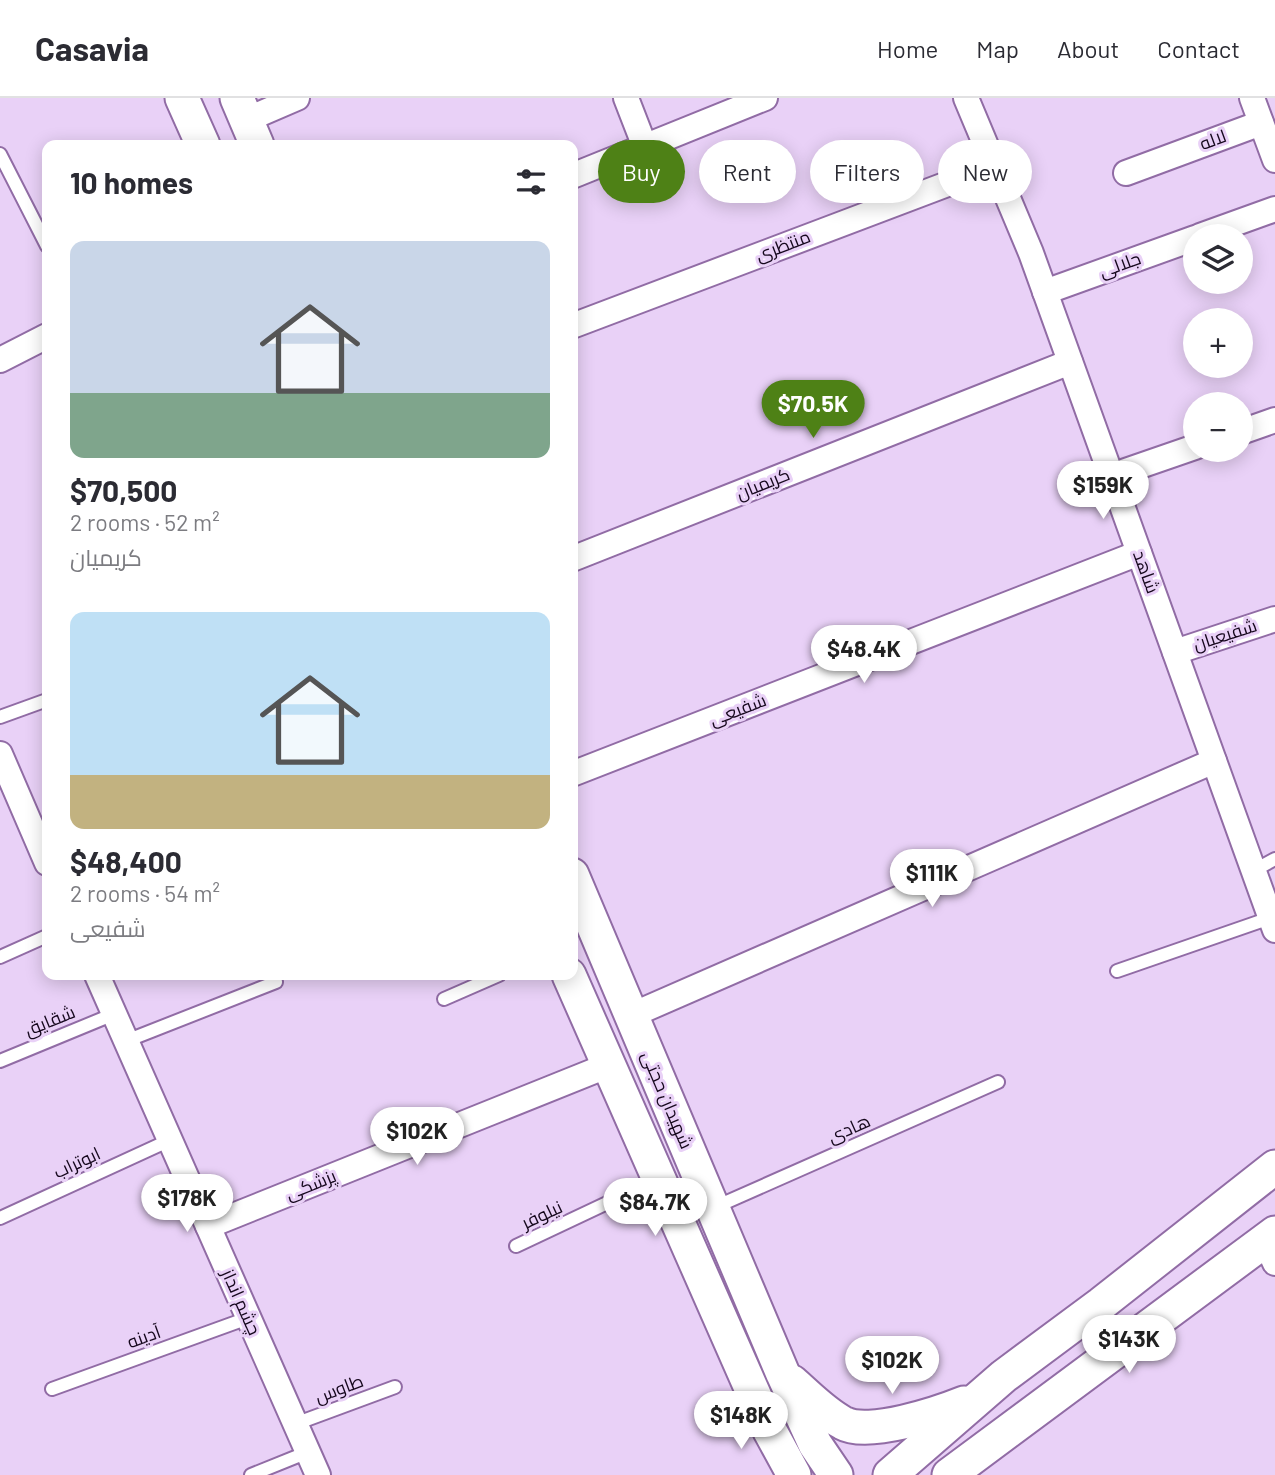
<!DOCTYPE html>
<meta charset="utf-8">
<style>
body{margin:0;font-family:Barlow,Cairo,sans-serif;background:#f7f7f7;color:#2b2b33;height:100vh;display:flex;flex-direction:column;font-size:26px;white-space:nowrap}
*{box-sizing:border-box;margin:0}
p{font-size:23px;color:#7c7c81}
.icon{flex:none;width:38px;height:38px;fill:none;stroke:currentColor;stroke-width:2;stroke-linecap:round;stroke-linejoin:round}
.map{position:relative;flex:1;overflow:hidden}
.details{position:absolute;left:42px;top:42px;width:536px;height:840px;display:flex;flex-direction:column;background:#fff;border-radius:14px;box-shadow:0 4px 18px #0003}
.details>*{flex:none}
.hud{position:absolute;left:598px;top:42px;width:570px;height:63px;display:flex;gap:14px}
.controls{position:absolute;left:1183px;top:126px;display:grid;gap:14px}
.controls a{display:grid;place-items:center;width:70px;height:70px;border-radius:50%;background:#fff;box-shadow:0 4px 18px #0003;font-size:35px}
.price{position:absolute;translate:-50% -60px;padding:0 16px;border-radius:24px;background:#fff;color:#222;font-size:23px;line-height:46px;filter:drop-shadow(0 2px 4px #0008)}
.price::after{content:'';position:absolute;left:50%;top:42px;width:21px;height:16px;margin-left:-10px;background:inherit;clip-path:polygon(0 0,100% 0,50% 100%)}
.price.on{background:#4e8116;color:#fff}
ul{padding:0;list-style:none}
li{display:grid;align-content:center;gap:14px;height:371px;padding:0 28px}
li span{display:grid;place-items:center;height:217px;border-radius:14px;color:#555}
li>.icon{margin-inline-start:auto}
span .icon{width:126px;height:126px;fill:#fffc;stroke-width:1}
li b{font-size:30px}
h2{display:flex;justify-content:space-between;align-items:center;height:84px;padding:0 28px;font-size:30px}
.chip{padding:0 24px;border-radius:32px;background:#fff;box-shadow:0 4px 18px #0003;font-size:24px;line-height:63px}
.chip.on{background:#4e8116;color:#fff}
header{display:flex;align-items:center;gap:42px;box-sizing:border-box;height:98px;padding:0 35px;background:#fff;border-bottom:2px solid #e1e1e2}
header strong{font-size:33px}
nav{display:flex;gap:38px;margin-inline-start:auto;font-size:24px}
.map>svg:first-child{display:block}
</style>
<header>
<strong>Casavia</strong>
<nav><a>Home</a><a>Map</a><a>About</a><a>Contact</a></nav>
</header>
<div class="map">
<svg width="1275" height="1377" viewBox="0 0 1275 1377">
<rect width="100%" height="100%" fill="#e9d1f7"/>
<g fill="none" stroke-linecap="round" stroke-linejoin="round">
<defs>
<g id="service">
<path d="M 0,56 L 47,148"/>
<path d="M 0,619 L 47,602"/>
<path d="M 1253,773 L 1275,761"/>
<path d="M 0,859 L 47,838"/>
<path d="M 1117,873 L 1270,820"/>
<path d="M 444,901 L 499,877"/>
<path d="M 126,943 L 276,884"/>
<path d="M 0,963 L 114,916"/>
<path d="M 713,1110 L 998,984"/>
<path d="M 0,1120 L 170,1042"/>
<path d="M 516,1148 L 658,1081"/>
<path d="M 52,1291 L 248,1220"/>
<path d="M 295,1326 L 395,1289"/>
<path d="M 251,1377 L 308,1354"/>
</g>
<g id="minor">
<path d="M 626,0 L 645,49"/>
<path d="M 966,0 L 1031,155 L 1275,832"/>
<path d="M 1252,0 L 1275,62"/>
<path d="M 246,22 L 297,0"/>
<path d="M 1126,75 L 1261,25"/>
<path d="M 572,78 L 765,0"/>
<path d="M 1200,138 L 1275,111"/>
<path d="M 1045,194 L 1195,140"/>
<path d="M 572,228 L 995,68"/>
<path d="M 0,262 L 47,238"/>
<path d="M 1241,334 L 1275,322"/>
<path d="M 1111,378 L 1195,349"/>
<path d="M 572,461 L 1070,264"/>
<path d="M 1175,554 L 1275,521"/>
<path d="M 0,656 L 47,765"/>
<path d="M 572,676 L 1139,455"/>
<path d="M 97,877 L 318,1377"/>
<path d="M 632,917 L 1214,663"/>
<path d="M 208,1128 L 609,967"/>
<path d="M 1265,1143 L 1275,1165"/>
</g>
<g id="secondary">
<path d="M 182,0 L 203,47"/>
<path d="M 237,0 L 257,47"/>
<path d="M 572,777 L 783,1276 L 815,1346 L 836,1377"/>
<path d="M 569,877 L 770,1333 L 794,1377"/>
<path d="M 792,1284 C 808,1298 824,1315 843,1325 C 868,1339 939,1315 964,1305"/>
<path d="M 890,1377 L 1004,1278 L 1101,1206 L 1275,1069"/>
<path d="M 949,1377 L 1275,1135"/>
</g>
</defs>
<!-- service casing -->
<use href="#service" stroke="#916ca5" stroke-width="16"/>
<!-- minor casing -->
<use href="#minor" stroke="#916ca5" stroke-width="28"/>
<!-- secondary casing -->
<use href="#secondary" stroke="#916ca5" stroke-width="37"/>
<!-- service -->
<use href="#service" stroke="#fff" stroke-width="12"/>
<!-- minor -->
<use href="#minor" stroke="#fff" stroke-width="24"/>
<!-- secondary -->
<use href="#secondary" stroke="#fff" stroke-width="33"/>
</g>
<g text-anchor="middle" stroke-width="6" stroke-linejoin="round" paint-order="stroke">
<!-- street labels -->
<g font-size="18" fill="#15071c" stroke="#e9d1f7">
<text transform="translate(1213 42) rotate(-20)" y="6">لاله</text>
<text transform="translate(783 148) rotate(-21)" y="6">منتظری</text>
<text transform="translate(1120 167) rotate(-20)" y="6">جلالی</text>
<text transform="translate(763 386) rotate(-22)" y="6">کریمیان</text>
<text transform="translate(1146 474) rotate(70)" y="6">شاهد</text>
<text transform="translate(1225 537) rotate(-18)" y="6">شفیعیان</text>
<text transform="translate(738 612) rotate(-21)" y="6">شفیعی</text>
<text transform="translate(50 923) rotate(-22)" y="6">شقایق</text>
<text transform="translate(667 1002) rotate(67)" y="6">شهیدان حجتی</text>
<text transform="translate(849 1031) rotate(-24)" y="6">هادی</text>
<text transform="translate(77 1065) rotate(-25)" y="6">ابوتراب</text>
<text transform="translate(311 1087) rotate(-22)" y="6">پزشکی</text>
<text transform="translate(542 1117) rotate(-25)" y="6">نیلوفر</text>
<text transform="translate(241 1204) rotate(66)" y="6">چشم انداز</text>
<text transform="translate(144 1239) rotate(-20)" y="6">آدینه</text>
<text transform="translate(339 1291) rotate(-21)" y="6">طاوس</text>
</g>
</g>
</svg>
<div class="controls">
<a><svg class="icon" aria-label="layers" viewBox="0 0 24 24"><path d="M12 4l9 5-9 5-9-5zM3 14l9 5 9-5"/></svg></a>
<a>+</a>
<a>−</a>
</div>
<b class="price on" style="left:813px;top:342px">$70.5K</b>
<b class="price" style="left:1103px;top:423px">$159K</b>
<b class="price" style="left:864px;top:587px">$48.4K</b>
<b class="price" style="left:932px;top:811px">$111K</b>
<b class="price" style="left:417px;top:1069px">$102K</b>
<b class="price" style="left:187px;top:1136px">$178K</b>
<b class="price" style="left:655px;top:1140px">$84.7K</b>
<b class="price" style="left:1129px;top:1277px">$143K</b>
<b class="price" style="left:892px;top:1298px">$102K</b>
<b class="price" style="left:741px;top:1353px">$148K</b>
<div class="hud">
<a class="chip on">Buy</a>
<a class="chip">Rent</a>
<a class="chip">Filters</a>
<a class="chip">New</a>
</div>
<section class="details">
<h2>10 homes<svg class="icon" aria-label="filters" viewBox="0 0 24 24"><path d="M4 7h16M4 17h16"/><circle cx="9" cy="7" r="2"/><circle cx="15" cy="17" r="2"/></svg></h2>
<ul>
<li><span style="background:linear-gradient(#c9d6e8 70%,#7fa58c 0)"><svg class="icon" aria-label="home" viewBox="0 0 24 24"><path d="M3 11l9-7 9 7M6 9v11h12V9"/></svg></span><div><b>$70,500</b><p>2 rooms · 52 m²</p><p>کریمیان</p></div></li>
<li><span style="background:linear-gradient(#bfe0f5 75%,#c2b280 0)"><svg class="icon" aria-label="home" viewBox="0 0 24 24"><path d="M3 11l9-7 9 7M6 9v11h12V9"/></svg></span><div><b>$48,400</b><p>2 rooms · 54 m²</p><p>شفیعی</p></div></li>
</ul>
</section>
</div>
